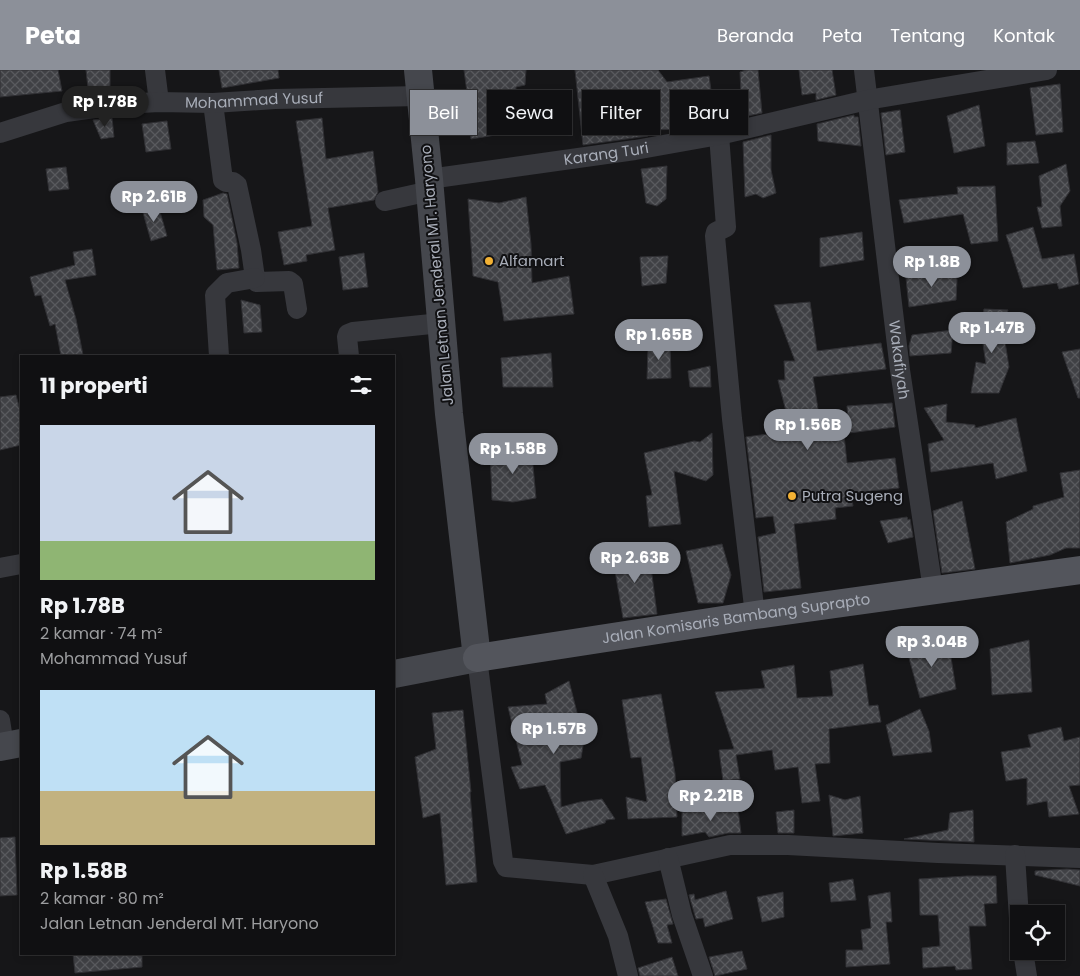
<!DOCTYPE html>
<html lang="id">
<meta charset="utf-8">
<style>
body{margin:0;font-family:Poppins,sans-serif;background:#19191b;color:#f1f3f6;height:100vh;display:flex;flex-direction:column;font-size:19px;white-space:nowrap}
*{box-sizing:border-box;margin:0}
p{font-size:16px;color:#9c9d9f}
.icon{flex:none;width:28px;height:28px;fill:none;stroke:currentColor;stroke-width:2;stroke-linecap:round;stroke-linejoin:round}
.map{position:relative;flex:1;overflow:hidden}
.panel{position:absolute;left:20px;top:285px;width:375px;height:600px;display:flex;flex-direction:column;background:#101012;border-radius:0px;box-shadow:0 2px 8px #0003,0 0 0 1px #303032}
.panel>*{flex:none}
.banner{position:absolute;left:410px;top:20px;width:475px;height:45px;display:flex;gap:10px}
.controls{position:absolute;left:1010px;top:835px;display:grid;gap:10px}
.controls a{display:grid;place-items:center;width:55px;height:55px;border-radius:0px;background:#101012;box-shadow:0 2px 8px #0003,0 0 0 1px #303032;font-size:25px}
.price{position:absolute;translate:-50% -42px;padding:0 11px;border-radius:18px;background:#8c9099;color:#fff;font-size:16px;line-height:32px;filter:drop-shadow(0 1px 2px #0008)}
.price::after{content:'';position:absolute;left:50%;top:30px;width:15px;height:11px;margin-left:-8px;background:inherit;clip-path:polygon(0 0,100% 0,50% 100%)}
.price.current{background:#222;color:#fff}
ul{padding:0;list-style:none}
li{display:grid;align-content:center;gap:10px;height:265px;padding:0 20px}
li span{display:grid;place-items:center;height:155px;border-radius:0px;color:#555}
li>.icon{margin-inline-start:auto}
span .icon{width:90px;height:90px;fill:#fffc;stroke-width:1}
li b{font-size:21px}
h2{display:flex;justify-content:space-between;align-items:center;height:60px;padding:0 20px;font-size:21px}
.tag{padding:0 18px;border-radius:0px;background:#101012;box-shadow:0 2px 8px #0003,0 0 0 1px #303032;font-size:18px;line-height:45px}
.tag.current{background:#8c9099;color:#fff}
header{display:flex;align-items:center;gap:30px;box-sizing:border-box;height:70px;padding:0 25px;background:#8c9099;color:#fff}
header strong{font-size:24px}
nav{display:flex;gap:28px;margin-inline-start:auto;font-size:18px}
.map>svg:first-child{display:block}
</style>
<header>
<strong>Peta</strong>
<nav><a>Beranda</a><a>Peta</a><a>Tentang</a><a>Kontak</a></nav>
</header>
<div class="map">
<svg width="1080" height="906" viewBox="0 0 1080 906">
<defs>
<pattern id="building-cross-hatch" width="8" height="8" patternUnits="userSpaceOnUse" patternTransform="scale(1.25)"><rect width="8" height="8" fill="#404145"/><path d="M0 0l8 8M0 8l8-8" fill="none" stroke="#595a5e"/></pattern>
</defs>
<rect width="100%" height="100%" fill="#161618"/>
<!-- building -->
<g fill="url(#building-cross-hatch)" stroke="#303034">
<path d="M 0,0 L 58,0 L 62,21 L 0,27 Z"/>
<path d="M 86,0 L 110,0 L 110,24 L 89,27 Z"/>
<path d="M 219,0 L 278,0 L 279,8 L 222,18 Z"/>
<path d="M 464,0 L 526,0 L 525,15 L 516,17 L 514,62 L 471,69 L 467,38 L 469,37 Z"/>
<path d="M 575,0 L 658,0 L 667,12 L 709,6 L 714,41 L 689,43 L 699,57 L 685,59 L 647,60 L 648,66 L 583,75 Z"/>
<path d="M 746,0 L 758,0 L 762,43 L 742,47 L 740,2 Z"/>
<path d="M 799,0 L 832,0 L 836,25 L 816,30 L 816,23 L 802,25 Z"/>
<path d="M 1060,14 L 1063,62 L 1036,65 L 1030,18 Z"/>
<path d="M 979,35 L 985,76 L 954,83 L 947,46 Z"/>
<path d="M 900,40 L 905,82 L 886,85 L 881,43 Z"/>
<path d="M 854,45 L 854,47 L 858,47 L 861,76 L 818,71 L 817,54 Z"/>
<path d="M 112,48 L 114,67 L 101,69 L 93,50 Z"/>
<path d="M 322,48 L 326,89 L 373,81 L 378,122 L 374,130 L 328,138 L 335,180 L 306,185 L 307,191 L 284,195 L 278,162 L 312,156 L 296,51 Z"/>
<path d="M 167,51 L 171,79 L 146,82 L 142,54 Z"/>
<path d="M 771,65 L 771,100 L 776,123 L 763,128 L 756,124 L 745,127 L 743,72 Z"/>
<path d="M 1035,71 L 1039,93 L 1007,95 L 1007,73 Z"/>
<path d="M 1066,94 L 1070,121 L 1060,136 L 1062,156 L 1042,158 L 1037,137 L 1042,137 L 1039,106 Z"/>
<path d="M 667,96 L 666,129 L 657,136 L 646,133 L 641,99 Z"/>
<path d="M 66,97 L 69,119 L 49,121 L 46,99 Z"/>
<path d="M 995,116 L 998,171 L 971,174 L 963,144 L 904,153 L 899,130 L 958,124 L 957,117 Z"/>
<path d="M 223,123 L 227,124 L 237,173 L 239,198 L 217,200 L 213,155 L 204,147 L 203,130 Z"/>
<path d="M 526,127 L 531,174 L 532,213 L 569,206 L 574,244 L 504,251 L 498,212 L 473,206 L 468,129 L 499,133 Z"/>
<path d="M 158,135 L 167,166 L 151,171 L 142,139 Z"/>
<path d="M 1033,157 L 1042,189 L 1074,184 L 1079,214 L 1059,219 L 1057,213 L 1023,218 L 1006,165 Z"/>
<path d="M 862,162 L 864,190 L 820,197 L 820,168 Z"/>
<path d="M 92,179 L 96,205 L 65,210 L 76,249 L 83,285 L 61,286 L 55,254 L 50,256 L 41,225 L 35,226 L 30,207 L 75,195 L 73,182 Z"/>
<path d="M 364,183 L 368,217 L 343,220 L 339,187 Z"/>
<path d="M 668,186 L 666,213 L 642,216 L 640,187 Z"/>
<path d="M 955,199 L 957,210 L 956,230 L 909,237 L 906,208 Z"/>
<path d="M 241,230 L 260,235 L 262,262 L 244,263 Z"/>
<path d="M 810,232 L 817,281 L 881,273 L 886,299 L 813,307 L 821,358 L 843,355 L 847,393 L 895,388 L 899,418 L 851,423 L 853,436 L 835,438 L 836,449 L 794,454 L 801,518 L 764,522 L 758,467 L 776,463 L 773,446 L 756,448 L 746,367 L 791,361 L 778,310 L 785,310 L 784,291 L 795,291 L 774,235 Z"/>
<path d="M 984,239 L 1008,240 L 1003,259 L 1009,297 L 999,323 L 971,323 L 976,292 L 986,294 L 981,261 Z"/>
<path d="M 953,260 L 951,283 L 910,286 L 909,276 L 912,265 Z"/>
<path d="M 670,270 L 671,308 L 647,309 L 648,278 Z"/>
<path d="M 1080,279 L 1080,328 L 1078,328 L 1062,282 Z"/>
<path d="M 551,283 L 553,317 L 503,317 L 501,288 Z"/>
<path d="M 710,296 L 711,317 L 690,317 L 688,301 Z"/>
<path d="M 16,325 L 21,344 L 21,375 L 0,380 L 0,327 Z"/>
<path d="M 892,333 L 895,357 L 849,363 L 847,336 Z"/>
<path d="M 947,334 L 946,352 L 975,355 L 975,358 L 1016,348 L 1027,401 L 996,409 L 993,393 L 931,402 L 928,374 L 944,370 L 924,338 Z"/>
<path d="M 712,363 L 713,405 L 706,411 L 674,401 L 681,454 L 649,457 L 646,426 L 652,425 L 644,383 L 694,371 L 700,372 Z"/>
<path d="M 531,374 L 536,428 L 513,432 L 492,430 L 490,379 L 513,382 Z"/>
<path d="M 1080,400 L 1080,478 L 1066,478 L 1050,485 L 1010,493 L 1006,452 L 1033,439 L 1033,436 L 1064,427 L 1060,403 Z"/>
<path d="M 962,431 L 975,499 L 942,503 L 933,441 Z"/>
<path d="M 907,447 L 908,450 L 910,449 L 913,467 L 888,473 L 880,451 Z"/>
<path d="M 722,474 L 731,505 L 723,533 L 698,533 L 686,481 Z"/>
<path d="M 649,482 L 657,544 L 623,548 L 612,483 Z"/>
<path d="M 948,569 L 956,619 L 920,628 L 906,577 Z"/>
<path d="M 1029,570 L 1032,622 L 992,625 L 990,579 Z"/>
<path d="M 863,594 L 869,636 L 878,635 L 881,652 L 829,659 L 830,693 L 815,694 L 820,731 L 802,733 L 798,697 L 775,700 L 772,680 L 736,685 L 740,709 L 723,711 L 719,680 L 734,679 L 715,622 L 765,618 L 761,601 L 794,595 L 797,628 L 833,626 L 830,601 Z"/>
<path d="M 569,611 L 584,670 L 581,688 L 560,692 L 561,737 L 580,732 L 602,729 L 615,749 L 606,750 L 605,753 L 566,764 L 545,715 L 520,719 L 511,697 L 522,695 L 508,637 L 547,634 L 545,624 Z"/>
<path d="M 661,624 L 675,703 L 677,747 L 628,749 L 626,727 L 647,732 L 641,687 L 631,688 L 622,630 Z"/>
<path d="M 920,639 L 929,661 L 932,682 L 893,686 L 886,655 Z"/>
<path d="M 463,640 L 471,722 L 470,722 L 477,812 L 446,815 L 440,743 L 423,748 L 415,687 L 436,679 L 432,643 Z"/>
<path d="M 1061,657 L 1064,671 L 1080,667 L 1080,715 L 1069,716 L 1079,744 L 1049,747 L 1047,731 L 1027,735 L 1027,708 L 1006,711 L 1001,682 L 1031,677 L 1028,665 Z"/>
<path d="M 829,725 L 845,730 L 860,726 L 863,763 L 833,766 Z"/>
<path d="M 738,739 L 741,763 L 728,763 L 709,767 L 705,762 L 682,766 L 682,742 Z"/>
<path d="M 794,740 L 794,763 L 778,763 L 776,742 Z"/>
<path d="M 973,740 L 974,772 L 904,769 L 948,760 L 950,743 Z"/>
<path d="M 15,767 L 17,825 L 0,826 L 0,768 Z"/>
<path d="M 1067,799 L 1080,800 L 1080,816 L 1035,805 L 1035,801 Z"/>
<path d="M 967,806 L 996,806 L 997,833 L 984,834 L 986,856 L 969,856 L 972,899 L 956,900 L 955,896 L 923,898 L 922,878 L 940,876 L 938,845 L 920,845 L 919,809 Z"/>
<path d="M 853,809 L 856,830 L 831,832 L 829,813 Z"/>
<path d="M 726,821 L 733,849 L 705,857 L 703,848 L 696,849 L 689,825 L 694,824 L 695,830 Z"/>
<path d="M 783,822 L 784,847 L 762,852 L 757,827 Z"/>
<path d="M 890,822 L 892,852 L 886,852 L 890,894 L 846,897 L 846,880 L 863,880 L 861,860 L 871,858 L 868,826 Z"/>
<path d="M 666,829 L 673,854 L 667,855 L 672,873 L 658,873 L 645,832 Z"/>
<path d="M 742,881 L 747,899 L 715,906 L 709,887 Z"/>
<path d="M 73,884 L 142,884 L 142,897 L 75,903 Z"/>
<path d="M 672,887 L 678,906 L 640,906 L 638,898 Z"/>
</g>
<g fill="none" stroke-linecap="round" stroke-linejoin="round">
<!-- street -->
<g stroke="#37383d" stroke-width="20">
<path d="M 155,0 L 159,32"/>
<path id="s1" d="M 864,0 L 900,300 L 933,520"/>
<path d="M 213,33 L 223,110 L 226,112 L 233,112 L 237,115 L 251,180 L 255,208 L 257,212 L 289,211 L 293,214 L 297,239"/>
<path id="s2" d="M 0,63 L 66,42 L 123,34 L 159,32 L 213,33 L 275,29 L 420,26"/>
<path d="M 719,65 L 726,157 L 716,162 L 715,166 L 732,349 L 755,545"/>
<path id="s3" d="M 429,109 L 635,80 L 719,65 L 867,30 L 1047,0"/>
<path d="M 385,131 L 430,121"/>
<path d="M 219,286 L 215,225 L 227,213 L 255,208"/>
<path d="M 349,286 L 347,267 L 348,264 L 353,262 L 441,253"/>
<path d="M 0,498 L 21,494"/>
<path d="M 477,588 L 503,791 L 506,797 L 593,805 L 730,775 L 788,775 L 938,783 L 1080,788"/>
<path d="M 0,650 L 4,676"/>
<path d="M 1015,785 L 1019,848"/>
<path d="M 668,788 L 682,845 L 703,906"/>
<path d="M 593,805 L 618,866 L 628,906"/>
<path d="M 1023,881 L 1027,906"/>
</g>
<!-- secondary -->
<g stroke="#45474d" stroke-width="28">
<path d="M 394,604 L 477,588 L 449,344 L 429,109 L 418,0"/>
<path d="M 0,677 L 21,673"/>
</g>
<!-- primary -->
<path stroke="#53555c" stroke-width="28" id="s4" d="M 477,588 L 755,545 L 1080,500"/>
</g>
<!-- markers -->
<g fill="#f2b134" stroke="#111113" stroke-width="2">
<circle cx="489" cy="191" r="5"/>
<circle cx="792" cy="426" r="5"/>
</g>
<g text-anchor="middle" stroke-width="4" stroke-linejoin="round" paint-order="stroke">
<!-- street labels -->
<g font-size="15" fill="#a8adb8" stroke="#111113">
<text dy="5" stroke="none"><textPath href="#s2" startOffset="258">Mohammad Yusuf</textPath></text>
<text dy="5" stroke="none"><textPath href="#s3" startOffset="179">Karang Turi</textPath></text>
<text transform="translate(437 205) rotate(-95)" y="5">Jalan Letnan Jenderal MT. Haryono</text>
<text dy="5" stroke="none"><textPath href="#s1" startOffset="292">Wakafiyah</textPath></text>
<text dy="5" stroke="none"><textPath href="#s4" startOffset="262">Jalan Komisaris Bambang Suprapto</textPath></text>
</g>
<!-- poi labels -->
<g font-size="15" fill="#a8adb8" stroke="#111113" text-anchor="start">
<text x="499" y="196">Alfamart</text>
<text x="802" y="431">Putra Sugeng</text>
</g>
</g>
</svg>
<div class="controls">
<a><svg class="icon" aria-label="locate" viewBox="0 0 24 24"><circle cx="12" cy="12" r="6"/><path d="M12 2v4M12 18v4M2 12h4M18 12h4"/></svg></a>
</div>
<b class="price current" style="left:105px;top:58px">Rp 1.78B</b>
<b class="price" style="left:154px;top:153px">Rp 2.61B</b>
<b class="price" style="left:932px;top:218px">Rp 1.8B</b>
<b class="price" style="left:992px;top:284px">Rp 1.47B</b>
<b class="price" style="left:659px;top:291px">Rp 1.65B</b>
<b class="price" style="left:808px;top:381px">Rp 1.56B</b>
<b class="price" style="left:513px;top:405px">Rp 1.58B</b>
<b class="price" style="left:635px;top:514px">Rp 2.63B</b>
<b class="price" style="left:932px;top:598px">Rp 3.04B</b>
<b class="price" style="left:554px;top:685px">Rp 1.57B</b>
<b class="price" style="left:711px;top:752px">Rp 2.21B</b>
<div class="banner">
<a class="tag current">Beli</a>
<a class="tag">Sewa</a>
<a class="tag">Filter</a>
<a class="tag">Baru</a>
</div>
<section class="panel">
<h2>11 properti<svg class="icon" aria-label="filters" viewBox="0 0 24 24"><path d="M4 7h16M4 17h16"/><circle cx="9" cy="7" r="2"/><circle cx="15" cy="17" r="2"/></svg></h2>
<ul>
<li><span style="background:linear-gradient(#c9d6e8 75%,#8fb573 0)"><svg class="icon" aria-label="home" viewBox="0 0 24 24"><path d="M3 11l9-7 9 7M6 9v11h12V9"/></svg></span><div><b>Rp 1.78B</b><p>2 kamar · 74 m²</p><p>Mohammad Yusuf</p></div></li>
<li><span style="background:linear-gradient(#bfe0f5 65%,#c2b280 0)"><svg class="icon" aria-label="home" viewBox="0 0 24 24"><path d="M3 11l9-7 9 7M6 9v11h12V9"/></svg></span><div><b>Rp 1.58B</b><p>2 kamar · 80 m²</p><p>Jalan Letnan Jenderal MT. Haryono</p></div></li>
</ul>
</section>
</div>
